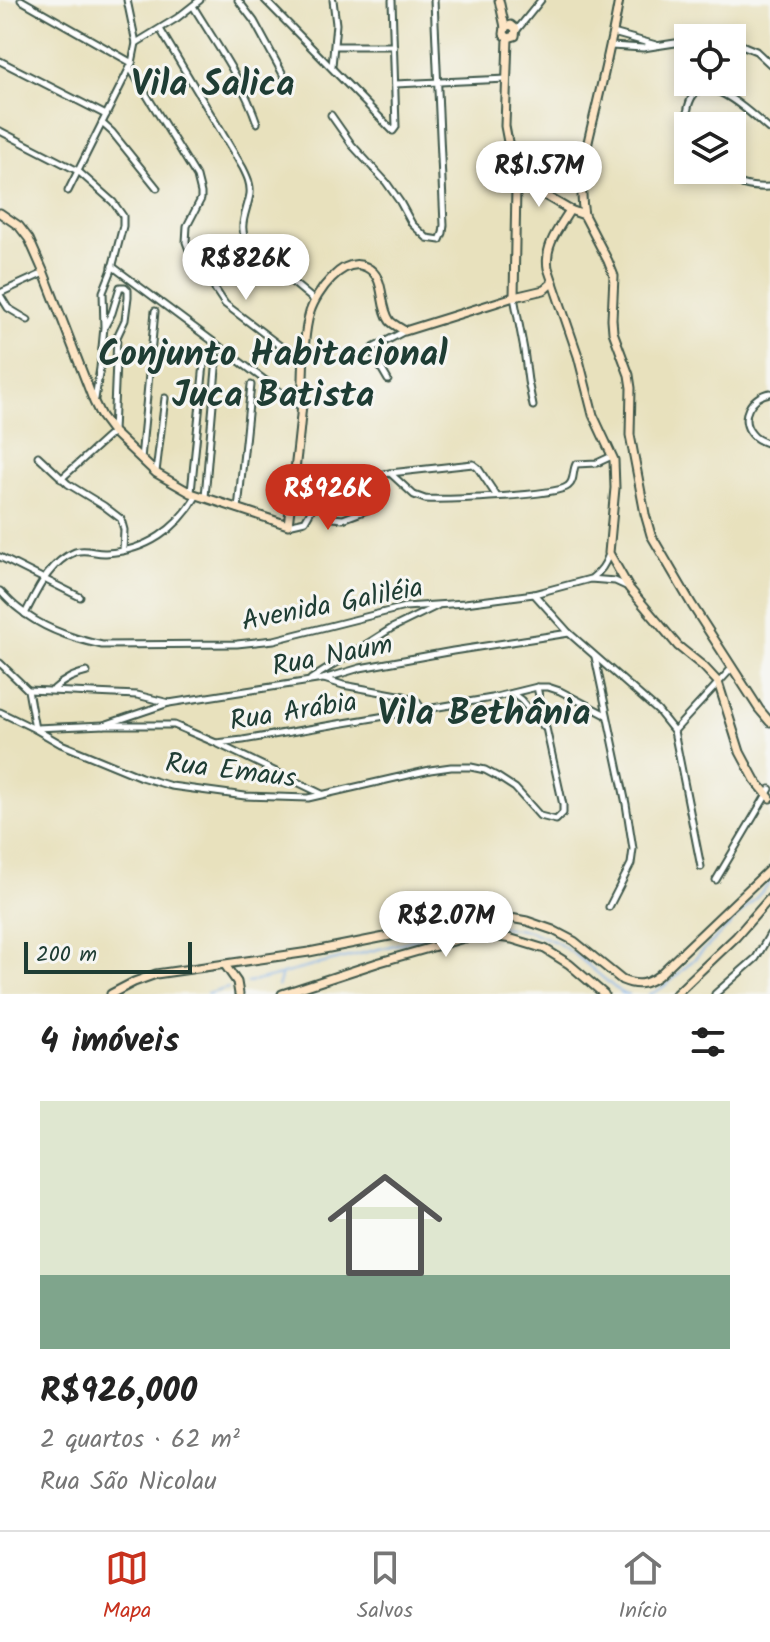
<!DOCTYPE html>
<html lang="pt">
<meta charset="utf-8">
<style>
body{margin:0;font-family:Kalam,sans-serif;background:#f2f2f2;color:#222;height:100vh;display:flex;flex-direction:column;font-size:30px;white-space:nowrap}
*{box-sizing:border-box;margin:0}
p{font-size:26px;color:#767676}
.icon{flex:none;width:44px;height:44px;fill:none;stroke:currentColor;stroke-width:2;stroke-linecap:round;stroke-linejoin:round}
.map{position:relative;height:994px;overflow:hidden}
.side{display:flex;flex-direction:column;background:#fff;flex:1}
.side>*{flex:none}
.fabs{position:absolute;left:674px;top:24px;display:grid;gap:16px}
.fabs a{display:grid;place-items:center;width:72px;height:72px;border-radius:0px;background:#fff;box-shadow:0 4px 12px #0003;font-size:40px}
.scale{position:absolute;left:24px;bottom:20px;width:168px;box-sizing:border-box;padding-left:8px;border:4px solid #1f3d34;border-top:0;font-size:22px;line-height:28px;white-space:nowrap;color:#1f3d34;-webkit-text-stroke:6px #f6f6f2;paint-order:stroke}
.price{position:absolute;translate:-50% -68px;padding:0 18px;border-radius:28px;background:#fff;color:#222;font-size:26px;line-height:52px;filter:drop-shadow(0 2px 4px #0008)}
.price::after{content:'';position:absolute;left:50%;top:48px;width:24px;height:18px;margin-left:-12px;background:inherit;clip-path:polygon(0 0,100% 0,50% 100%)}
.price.current{background:#c8321e;color:#fff}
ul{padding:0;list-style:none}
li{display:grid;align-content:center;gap:16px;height:424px;padding:0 40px}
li+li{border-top:2px solid #e0e0e0}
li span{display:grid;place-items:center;height:248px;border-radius:0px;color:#555}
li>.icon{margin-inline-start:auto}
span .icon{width:144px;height:144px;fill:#fffc;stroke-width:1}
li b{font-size:34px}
h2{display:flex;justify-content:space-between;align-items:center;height:96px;padding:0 40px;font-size:34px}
.tabs{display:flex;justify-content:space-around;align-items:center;height:112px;border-top:2px solid #e0e0e0;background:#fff;font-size:22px;color:#767676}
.tabs a{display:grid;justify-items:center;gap:4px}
.tabs .current{color:#c8321e}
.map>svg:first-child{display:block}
</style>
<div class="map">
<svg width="770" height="994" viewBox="0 0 770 994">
<rect width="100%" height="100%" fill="#f6f6f2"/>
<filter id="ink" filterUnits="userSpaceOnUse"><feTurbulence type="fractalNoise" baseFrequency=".0125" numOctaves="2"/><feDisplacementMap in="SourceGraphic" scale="16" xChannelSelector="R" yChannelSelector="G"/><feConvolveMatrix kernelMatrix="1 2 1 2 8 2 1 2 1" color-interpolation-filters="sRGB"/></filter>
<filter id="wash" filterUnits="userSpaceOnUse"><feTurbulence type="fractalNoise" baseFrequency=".006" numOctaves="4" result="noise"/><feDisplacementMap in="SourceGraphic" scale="32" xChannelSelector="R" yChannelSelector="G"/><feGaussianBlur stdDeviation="1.8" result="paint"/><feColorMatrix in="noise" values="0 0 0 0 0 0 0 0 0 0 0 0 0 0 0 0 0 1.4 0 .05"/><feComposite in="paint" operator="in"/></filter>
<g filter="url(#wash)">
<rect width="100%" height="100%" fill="#e8e1bd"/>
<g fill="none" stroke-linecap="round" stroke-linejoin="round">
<!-- stream -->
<g stroke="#78ace5" stroke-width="2">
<path d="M 247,983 L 281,975"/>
<path d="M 278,987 L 282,974 L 460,928 L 496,926 L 529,931 L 556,942 L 577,956 L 621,993 L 629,994"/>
<path d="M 207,994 L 228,988"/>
<path d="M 649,994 C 664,990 677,975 689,964 C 717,938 744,911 770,883"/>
</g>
</g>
</g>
<g filter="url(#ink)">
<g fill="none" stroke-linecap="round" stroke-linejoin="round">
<defs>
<g id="street">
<path d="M 21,0 L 132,63"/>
<path d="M 238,0 L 254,21 L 285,78"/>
<path d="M 265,0 L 393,131 L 396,127 L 392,0"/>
<path d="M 193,6 C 216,44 243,81 257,123"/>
<path d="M 160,29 L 243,168 C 247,176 251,184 250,194 C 247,213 236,227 249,246 L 315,301"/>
<path d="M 517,30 L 541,0"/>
<path d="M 613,33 L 656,45"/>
<path d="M 717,38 L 718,38"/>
<path d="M 732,41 L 756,51 L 770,64"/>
<path d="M 136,43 L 177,18 L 200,0"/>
<path d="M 335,46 L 394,46"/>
<path d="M 611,46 L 643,48 L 688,41"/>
<path d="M 0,61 L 106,115"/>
<path d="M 332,66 L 336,24 L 333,0"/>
<path d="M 130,68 L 197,177 L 201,193 L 201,199 L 187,226 L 186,242 L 189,250 L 207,262 L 211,267 L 215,289 L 225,304 L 304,364"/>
<path d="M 395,84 L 507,79"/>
<path d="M 331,115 L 352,145 L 386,182 L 400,202 L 412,224 L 427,238 L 440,240 L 443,233 L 444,225 L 434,0"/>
<path d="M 102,123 L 112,132 L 157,188"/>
<path d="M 0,131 L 78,171 L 113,202 L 123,216 L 123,226 L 111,272 L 103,292 L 104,327 L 100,368 L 95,399"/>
<path d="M 688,136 C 686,125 686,109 691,99 C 707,68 755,118 770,130"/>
<path d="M 721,170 C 739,185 746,188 770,187"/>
<path d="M 68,191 L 132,63 L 136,43 L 127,0"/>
<path d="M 112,266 L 302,408"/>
<path d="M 0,293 L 44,273"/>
<path d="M 0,295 L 8,308 L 28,320"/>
<path d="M 514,297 L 524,350 L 528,381 L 533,406"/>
<path d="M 388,380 L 374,356 L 373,348 L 405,331"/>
<path d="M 770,393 C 751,396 738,418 752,434 C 756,440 764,442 770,444"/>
<path d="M 38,456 L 68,484 L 104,506 L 121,519 L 124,530 L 123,551"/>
<path d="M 141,459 L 155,311"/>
<path d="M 156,472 L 165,398"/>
<path d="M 390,473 L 414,495 L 425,499 C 445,500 556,496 568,486 C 575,481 572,471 576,464 L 597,463 L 612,456"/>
<path d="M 61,479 L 113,432 L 117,337 L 125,320 L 128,297 L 128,290 L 125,287 L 120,287 L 112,313 L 105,326"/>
<path d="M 326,489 L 331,515 L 333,518 L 343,519 L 367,510"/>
<path d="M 191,492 L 205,354"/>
<path d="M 205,497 L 217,357"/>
<path d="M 238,509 L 251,385"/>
<path d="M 288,525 L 305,521 C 314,506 320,490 335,482 L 390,473 L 473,464 L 478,468 L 496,495"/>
<path d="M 0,557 L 80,597"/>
<path d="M 592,578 C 601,571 605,565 609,554"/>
<path d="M 0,591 C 6,597 12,604 19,609 C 42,628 74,639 102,645 L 237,644 L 274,640 L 405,607 L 465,603 L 534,594 L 590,579 L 615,581 L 628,587"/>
<path d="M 534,594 L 569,633 L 658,711 L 674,731 L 701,867"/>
<path d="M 25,614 C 37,591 49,562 75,552 C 86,548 96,554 106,553 C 146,551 178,529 197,495"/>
<path d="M 595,657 L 626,804 L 633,849 L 631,864 L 609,907"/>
<path d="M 0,663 L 28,690 L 35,729"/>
<path d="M 311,679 L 392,628 L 437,606"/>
<path d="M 324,679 L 343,685 L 404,696 L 417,702 L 422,709"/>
<path d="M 54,689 C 65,679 74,675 87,672"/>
<path d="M 28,690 L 137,695 L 169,703"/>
<path d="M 513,694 L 521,700 L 544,727"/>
<path d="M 0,712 L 35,729 L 61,744 L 141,777 L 171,786 L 245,796 L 308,798 L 430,770 L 451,767 L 471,767 L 485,770 L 498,777 L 515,788 L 540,816 L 556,820 L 563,813 L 563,805 L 537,687"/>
<path d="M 104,725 L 169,703 L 323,679 L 360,668 L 453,651 L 569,633"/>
<path d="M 36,728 L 104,725 L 174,725 L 216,743 L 322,794"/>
<path d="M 674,731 L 732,668"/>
<path d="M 216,743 L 243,740 L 492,698 L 537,687 L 548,687 L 560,691 L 606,715"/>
<path d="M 716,880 L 770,789"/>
<path d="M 715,994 L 756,958 L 770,934"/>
</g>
<g id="secondary">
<path d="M 499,0 L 505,27 L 504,34 L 508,38 L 505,126 L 514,174 L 511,177 L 510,181 L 512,185 L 516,187"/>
<path d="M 505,27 L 511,25 L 516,29 L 515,36 L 508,38"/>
<path d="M 522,182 L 570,210 L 584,215 L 608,261 L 614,276 L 612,319 L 613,332 L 629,375 L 631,388 L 630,435 L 645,514 L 651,535 L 692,605 L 759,709 L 770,722"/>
<path d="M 570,210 C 559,228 544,246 548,268 L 578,356 L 593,415 L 614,460 L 615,488 L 609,553 L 629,588 L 678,646 L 704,667 L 718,682 L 740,752 L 755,780 L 770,798"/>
<path d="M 0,213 L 19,226 L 29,239 L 44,273 L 94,402 L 101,416 L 113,432 L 156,473 L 191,493 L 288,525 C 293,485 299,444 302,403 C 304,375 302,339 310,312 C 316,293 343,255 366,267 C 387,277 378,304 390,321 C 394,325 400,328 405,331 L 514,297 L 544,290 L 553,282"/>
<path d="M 584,215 C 577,174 588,144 597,104 C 605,70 613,35 619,0"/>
<path d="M 514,297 L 516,187"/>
<path d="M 225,965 L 237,982 L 239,994"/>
<path d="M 111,994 L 134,982 L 156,974 L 309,952 L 400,934 L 459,918 L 499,916 L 527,921 L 553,930 L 574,941 L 622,980 C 636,986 646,985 658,976 L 770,869"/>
<path d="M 282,994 L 380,962 L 464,938 L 492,936 L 512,939 L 545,949 L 569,964 L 604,994"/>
<path d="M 676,994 L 736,937 L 770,898"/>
</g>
</defs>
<!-- street casing -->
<use href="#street" stroke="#3d5649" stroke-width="9"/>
<!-- secondary casing -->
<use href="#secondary" stroke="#3d5649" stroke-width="11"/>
<!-- street -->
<use href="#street" stroke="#fff" stroke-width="5"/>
<!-- secondary -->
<use href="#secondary" stroke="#fde5c5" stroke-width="7"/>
</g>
</g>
<g text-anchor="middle" stroke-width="6" stroke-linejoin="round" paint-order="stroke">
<!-- street labels -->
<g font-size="28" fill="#1f3d34" stroke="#f6f6f2">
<text transform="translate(332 603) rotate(-11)" y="10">Avenida Galiléia</text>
<text transform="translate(332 654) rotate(-11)" y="10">Rua Naum</text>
<text transform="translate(293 710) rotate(-9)" y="10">Rua Arábia</text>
<text transform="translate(231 769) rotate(7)" y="10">Rua Emaus</text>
</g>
<!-- district labels -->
<g font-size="36" font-weight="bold" fill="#1f3d34" stroke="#f6f6f2">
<text x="213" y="95">Vila Salica</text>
<text x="273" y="365">Conjunto Habitacional<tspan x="273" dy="41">Juca Batista</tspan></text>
<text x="484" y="724">Vila Bethânia</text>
</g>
</g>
</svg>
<div class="fabs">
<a><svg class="icon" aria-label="locate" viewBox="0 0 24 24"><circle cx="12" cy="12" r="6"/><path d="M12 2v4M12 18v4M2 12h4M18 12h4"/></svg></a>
<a><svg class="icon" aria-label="layers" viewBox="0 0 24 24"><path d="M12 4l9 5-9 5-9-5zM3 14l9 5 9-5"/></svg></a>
</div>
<div class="scale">200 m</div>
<b class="price" style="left:539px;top:209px">R$1.57M</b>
<b class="price" style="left:246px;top:302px">R$826K</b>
<b class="price current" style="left:328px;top:532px">R$926K</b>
<b class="price" style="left:446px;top:959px">R$2.07M</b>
</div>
<section class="side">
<h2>4 imóveis<svg class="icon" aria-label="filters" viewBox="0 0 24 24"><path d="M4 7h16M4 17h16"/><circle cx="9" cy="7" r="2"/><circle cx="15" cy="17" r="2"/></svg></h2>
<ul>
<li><span style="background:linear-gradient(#dfe7d0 70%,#7fa58c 0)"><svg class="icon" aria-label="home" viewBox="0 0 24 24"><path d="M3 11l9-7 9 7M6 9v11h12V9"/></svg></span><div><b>R$926,000</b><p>2 quartos · 62 m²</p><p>Rua São Nicolau</p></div></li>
</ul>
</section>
<nav class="tabs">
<a class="current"><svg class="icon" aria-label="map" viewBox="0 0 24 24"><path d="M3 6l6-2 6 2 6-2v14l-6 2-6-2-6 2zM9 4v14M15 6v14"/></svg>Mapa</a>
<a><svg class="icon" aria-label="saved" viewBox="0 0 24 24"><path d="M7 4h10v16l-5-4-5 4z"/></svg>Salvos</a>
<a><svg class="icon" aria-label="home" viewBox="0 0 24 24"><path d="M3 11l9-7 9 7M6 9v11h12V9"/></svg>Início</a>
</nav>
